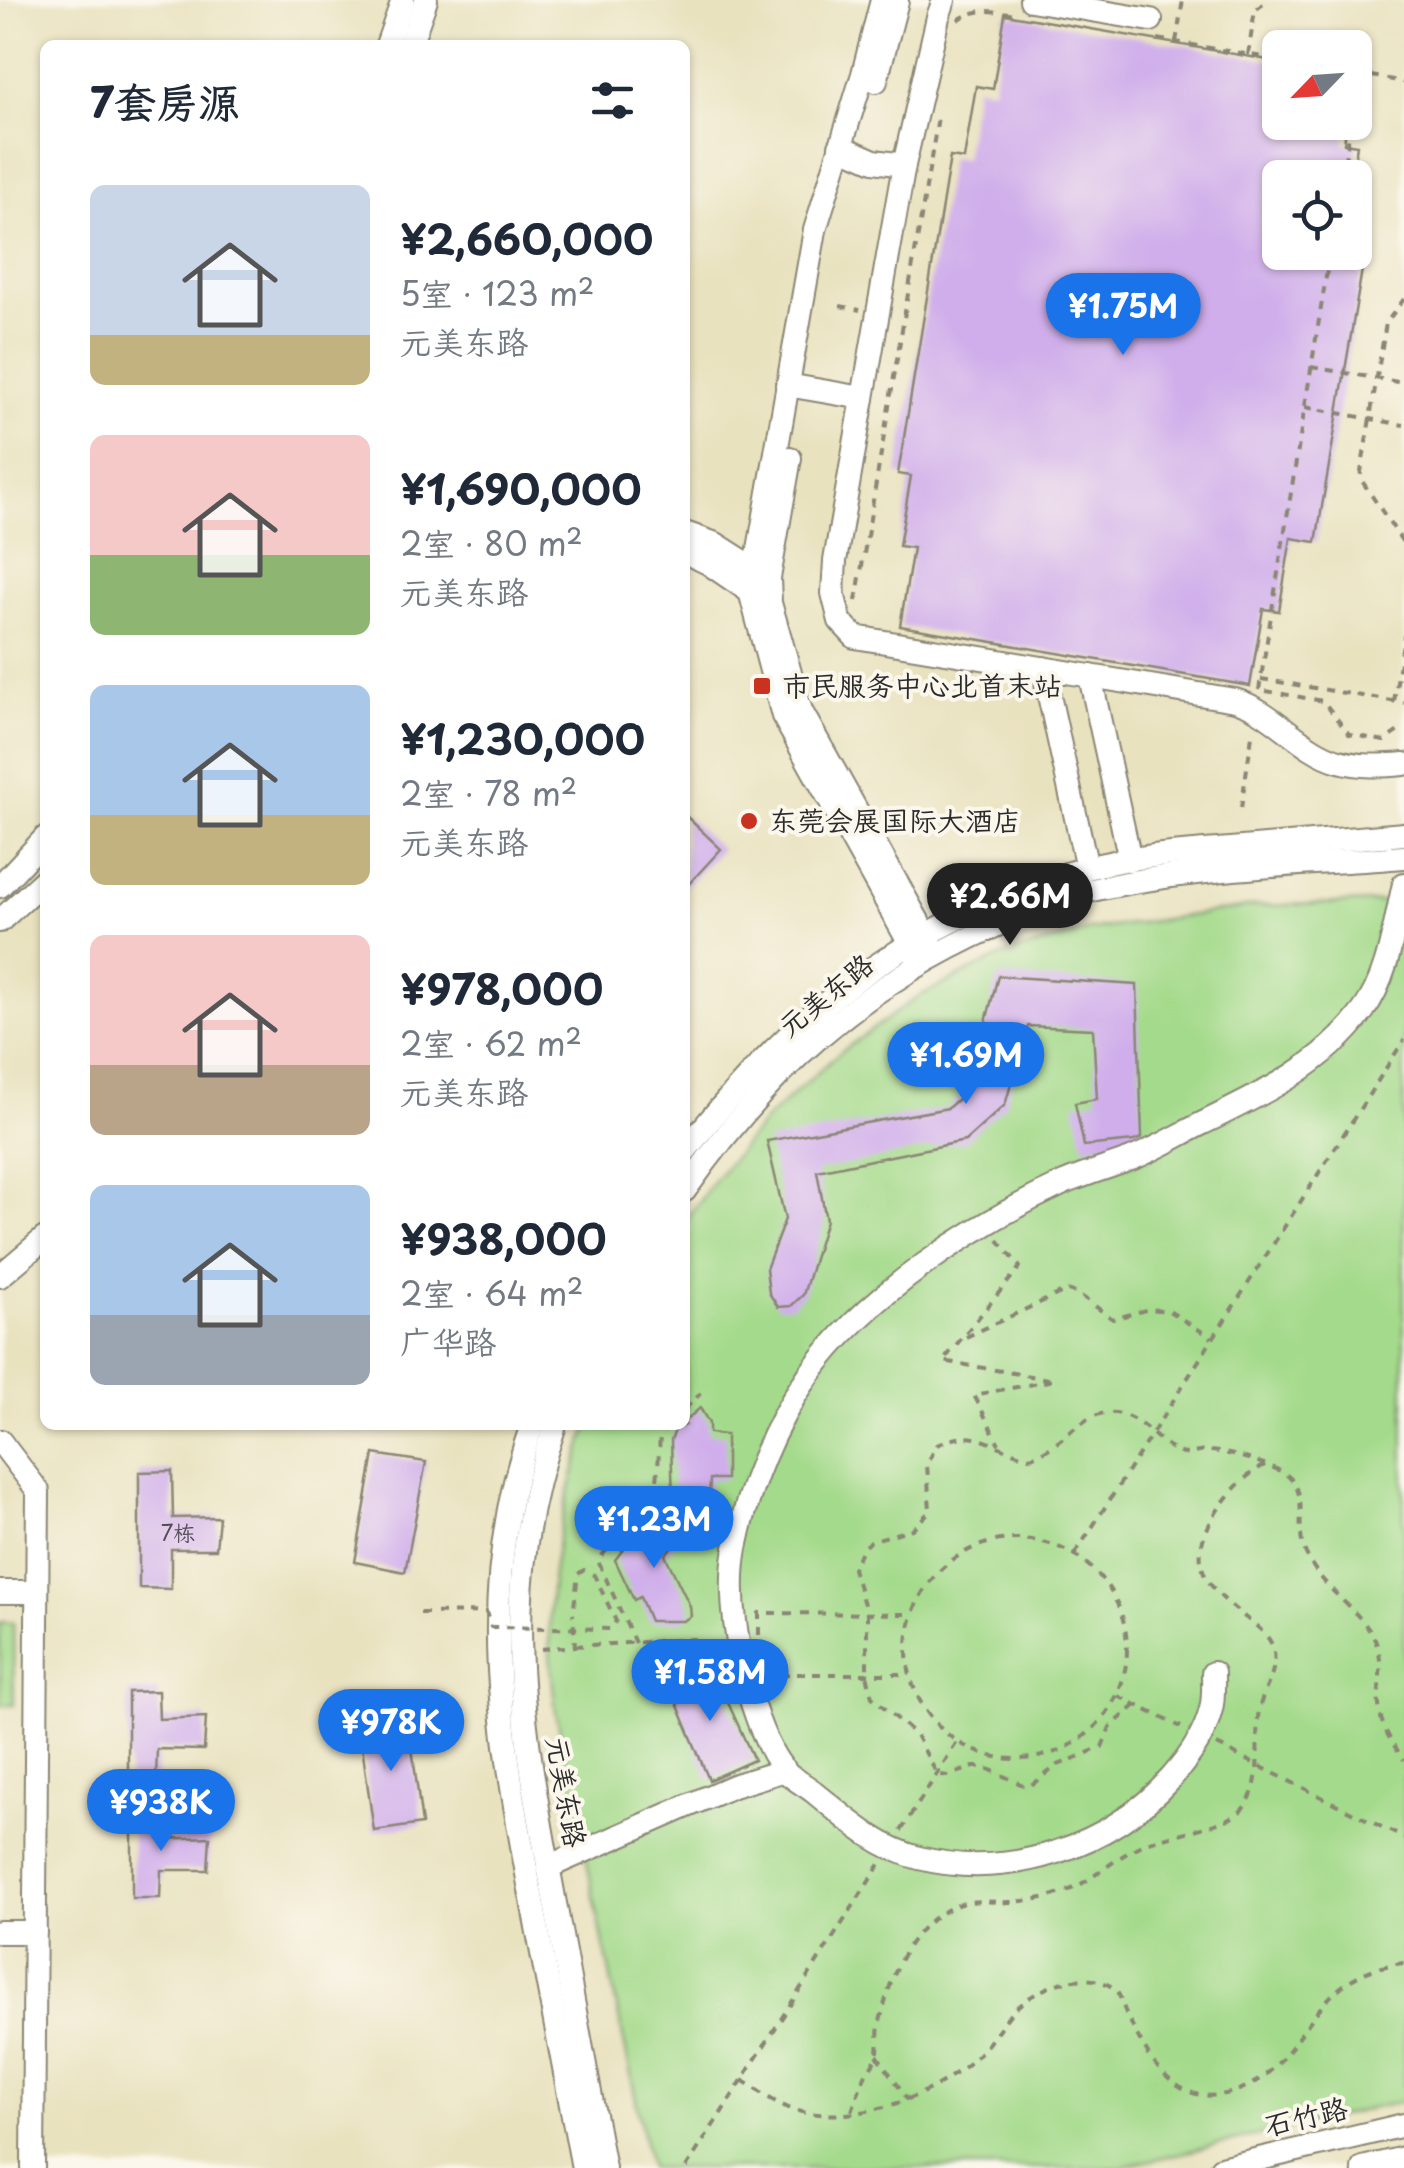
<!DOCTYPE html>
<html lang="zh">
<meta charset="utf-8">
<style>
body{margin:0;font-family:"Playpen Sans","LXGW WenKai TC",sans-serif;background:#f2f2f3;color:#1f2937;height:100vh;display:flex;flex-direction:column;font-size:38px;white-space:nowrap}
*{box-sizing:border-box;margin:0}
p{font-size:32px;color:#747a83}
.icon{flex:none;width:55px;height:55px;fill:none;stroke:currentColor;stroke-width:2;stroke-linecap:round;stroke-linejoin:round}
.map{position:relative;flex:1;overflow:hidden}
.details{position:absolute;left:40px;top:40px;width:650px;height:1390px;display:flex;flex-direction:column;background:#fff;border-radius:15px;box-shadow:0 2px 8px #0004}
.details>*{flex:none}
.needle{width:65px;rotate:245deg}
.fabs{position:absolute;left:1262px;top:30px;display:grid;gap:20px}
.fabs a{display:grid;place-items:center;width:110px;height:110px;border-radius:15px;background:#fff;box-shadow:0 2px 8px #0004;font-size:50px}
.price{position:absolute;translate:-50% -85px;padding:0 22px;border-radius:35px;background:#1a73e8;color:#fff;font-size:32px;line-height:65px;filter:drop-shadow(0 2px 5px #0008)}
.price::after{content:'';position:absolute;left:50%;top:60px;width:30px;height:22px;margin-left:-15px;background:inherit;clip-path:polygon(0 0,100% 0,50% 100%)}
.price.active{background:#222;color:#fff}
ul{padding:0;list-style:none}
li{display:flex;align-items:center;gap:30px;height:250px;padding:0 50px}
li span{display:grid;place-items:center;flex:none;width:280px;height:200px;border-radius:15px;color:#555}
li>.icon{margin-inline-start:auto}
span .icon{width:120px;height:120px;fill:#fffc;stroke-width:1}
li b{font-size:42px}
h2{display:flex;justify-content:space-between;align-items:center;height:120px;padding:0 50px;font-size:42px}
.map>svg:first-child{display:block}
</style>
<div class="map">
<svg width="1404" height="2168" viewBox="0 0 1404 2168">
<rect width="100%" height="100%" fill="#fbf7ec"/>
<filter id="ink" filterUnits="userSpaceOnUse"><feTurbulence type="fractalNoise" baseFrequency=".01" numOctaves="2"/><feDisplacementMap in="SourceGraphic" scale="20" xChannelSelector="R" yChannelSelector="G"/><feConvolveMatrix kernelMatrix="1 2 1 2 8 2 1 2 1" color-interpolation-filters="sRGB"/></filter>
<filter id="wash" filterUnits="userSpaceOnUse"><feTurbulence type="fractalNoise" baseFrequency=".0048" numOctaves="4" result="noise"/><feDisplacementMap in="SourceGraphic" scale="40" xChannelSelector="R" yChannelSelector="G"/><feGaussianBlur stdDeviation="2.25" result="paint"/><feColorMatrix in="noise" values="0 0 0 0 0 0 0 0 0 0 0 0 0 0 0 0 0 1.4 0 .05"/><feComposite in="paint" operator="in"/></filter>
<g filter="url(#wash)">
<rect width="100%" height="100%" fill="#e9e2bf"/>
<!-- green -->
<g fill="#a4da8b" stroke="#68825b" stroke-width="2.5">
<path d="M 1404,901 L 1404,2101 L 1117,2168 L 650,2168 L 555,1707 C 553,1681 549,1655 549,1630 C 549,1561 567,1490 589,1425 L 685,1425 L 685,1222 L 712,1183 L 766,1119 L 838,1054 L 919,996 L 1002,956 L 1089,930 L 1256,906 Z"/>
<path d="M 0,1622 L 13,1623 L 14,1705 L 0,1705 Z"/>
</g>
<g id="blocks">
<!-- building -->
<g fill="#d0aeeb">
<path d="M 1005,14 L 1280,62 L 1280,122 L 1347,122 L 1344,143 L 1357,145 L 1352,178 L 1280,178 L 1280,252 L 1365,252 L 1316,542 L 1291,538 L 1279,611 L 1263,609 L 1250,686 L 900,626 L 913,548 L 899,546 L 911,476 L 898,474 L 950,157 L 964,159 L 976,86 L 993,89 Z"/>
<path d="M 685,815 L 721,849 L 685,888 Z"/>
<path d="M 998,976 L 1137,985 L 1142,1138 L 1134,1141 L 1084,1146 L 1075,1103 L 1097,1099 L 1093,1029 L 1028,1026 L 1005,1105 L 965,1141 L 817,1171 L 826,1220 L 803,1295 L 791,1306 L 778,1307 L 769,1293 L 766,1269 L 785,1219 L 767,1141 L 948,1108 L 968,1090 Z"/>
<path d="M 700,1408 L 709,1423 L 709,1433 L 726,1435 L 726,1479 L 710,1479 L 709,1500 L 673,1500 L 671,1440 L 676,1428 L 685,1425 L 685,1421 Z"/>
<path d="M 374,1454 L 426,1462 L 405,1572 L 355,1562 Z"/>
<path d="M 172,1471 L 173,1518 L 219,1517 L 216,1549 L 171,1549 L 171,1589 L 139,1588 L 139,1472 Z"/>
<path d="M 652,1512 L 682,1534 L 665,1555 L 690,1606 L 691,1616 L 683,1621 L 650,1621 L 640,1597 L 634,1600 L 615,1560 Z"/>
<path d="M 684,1671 L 699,1675 L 702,1687 L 720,1685 L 754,1760 L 709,1780 L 666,1677 Z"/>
<path d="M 158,1691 L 159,1719 L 206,1717 L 204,1750 L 157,1749 L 156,1778 L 128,1778 L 128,1692 Z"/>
<path d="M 408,1717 L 422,1824 L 374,1831 L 359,1725 Z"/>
<path d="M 162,1811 L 163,1839 L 210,1837 L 208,1870 L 161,1870 L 160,1898 L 132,1898 L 132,1812 Z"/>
</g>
</g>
</g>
<g filter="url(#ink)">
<use href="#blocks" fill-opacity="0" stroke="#8a8675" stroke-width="2.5"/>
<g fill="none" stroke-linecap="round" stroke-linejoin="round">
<defs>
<g id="minor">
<path d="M 882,0 L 863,74 L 815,230 L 751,595 L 783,716 L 920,962"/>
<path d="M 1031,0 L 1151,20"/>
<path d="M 387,45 L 403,0"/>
<path d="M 410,45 L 426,0"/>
<path d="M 876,81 L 897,1"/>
<path d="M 840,146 L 874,161 L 904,165"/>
<path d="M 787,385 L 863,398 L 835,561 L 833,593 L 840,621 L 855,637 L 1235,700 C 1274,711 1300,750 1339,761 C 1361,767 1382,766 1404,764"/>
<path d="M 863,398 L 904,165 L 938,17 L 944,0"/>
<path d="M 790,458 L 769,578 L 770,603 L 801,711 L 936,953"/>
<path d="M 685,533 L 716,544 L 766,576"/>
<path d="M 685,552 L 708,563 L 762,600"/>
<path d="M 1043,668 L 1087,868"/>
<path d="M 1090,676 L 1130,860"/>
<path d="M 0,886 L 45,838"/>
<path d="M 0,921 L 45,879"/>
<path d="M 685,1151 C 773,1038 867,954 1001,899 C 1029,888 1058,875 1087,868 C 1133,856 1182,853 1230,849 C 1288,844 1346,839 1404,834"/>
<path d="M 685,1190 C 770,1069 858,988 993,927 C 1028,911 1064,896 1101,888 C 1200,867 1303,865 1404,857"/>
<path d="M 0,1276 L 45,1238"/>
<path d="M 532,1425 C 473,1590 502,1740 533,1906 C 550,1993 566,2081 583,2168"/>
<path d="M 555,1425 C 496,1593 523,1729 554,1898 C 571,1988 587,2078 604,2168"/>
<path d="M 0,1441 L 38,1491 L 33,2168"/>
<path d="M 0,1592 L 37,1592"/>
<path d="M 1213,1673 C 1213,1685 1214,1698 1211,1709 C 1205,1735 1189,1758 1171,1778 C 1110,1846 1010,1881 919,1858 C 877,1847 847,1819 814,1792 C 805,1785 793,1779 785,1771 C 764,1747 748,1695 742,1663 C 734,1626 729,1586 736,1548 C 748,1488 773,1426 808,1376 C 865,1295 975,1224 1064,1183 C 1085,1174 1109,1167 1131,1159 C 1156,1149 1179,1135 1203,1123 C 1261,1095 1324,1065 1363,1011 C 1389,976 1394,926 1404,884"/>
<path d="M 548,1867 L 733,1786 L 785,1770"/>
<path d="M 0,1932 L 35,1932"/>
<path d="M 1221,2168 L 1404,2125"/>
<path d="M 1363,2168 L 1404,2158"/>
</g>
</defs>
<!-- minor casing -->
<use href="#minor" stroke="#8a8675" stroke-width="26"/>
<!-- path -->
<g stroke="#8a8675" stroke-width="4" stroke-dasharray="8 8" stroke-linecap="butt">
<path d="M 958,20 C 977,7 994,11 1016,14"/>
<path d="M 1158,39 L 1280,60"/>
<path d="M 1176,42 L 1183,0"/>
<path d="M 1248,55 L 1255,10 L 1269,0"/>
<path d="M 1355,73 L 1404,82"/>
<path d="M 1355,100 L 1359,75"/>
<path d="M 1342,178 L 1351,122"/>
<path d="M 1404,299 L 1386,323 L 1360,478 L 1404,544"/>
<path d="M 840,306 L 860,310"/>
<path d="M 1311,367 L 1404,383"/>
<path d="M 1305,407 L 1404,425"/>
<path d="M 856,601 L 938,117"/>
<path d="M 1261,679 L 1404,703"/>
<path d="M 1259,690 L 1330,252"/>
<path d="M 1266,691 L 1323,701 L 1349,734 L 1384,741 L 1404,727"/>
<path d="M 1394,702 L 1404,635"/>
<path d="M 1241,808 L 1253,729"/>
<path d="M 998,1240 L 1020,1267 L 943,1361 L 1054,1380 L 974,1395 L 999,1444"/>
<path d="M 966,1337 L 1067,1290 C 1080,1292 1100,1311 1113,1319 L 1149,1309 L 1169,1311 L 1212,1338"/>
<path d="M 685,1409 L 701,1393"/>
<circle cx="1017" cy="1649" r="110"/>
<path d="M 1075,1554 L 1404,1040"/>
<path d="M 759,1635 L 759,1613 L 912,1614"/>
<path d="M 635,1643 L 598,1561 L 657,1484 L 660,1435 L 669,1425"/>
<path d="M 575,1646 L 695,1639 L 706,1661 L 720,1656"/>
<path d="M 541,1649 L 575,1646 L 573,1615"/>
<path d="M 765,1674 L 910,1674"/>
<path d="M 1118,1696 L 1181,1727"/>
<path d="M 1136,1705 L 1110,1727 L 1102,1747 L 1058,1765 L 1031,1785 L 1023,1785 L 984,1767 L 974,1767 L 947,1776 L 937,1774 L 916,1735 L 872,1697 L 867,1674 L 867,1614 L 853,1569 L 862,1548 L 871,1541 L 912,1529 L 930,1511 L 927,1464 L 937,1445 C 978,1425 991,1449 1029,1457 C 1062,1450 1081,1409 1115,1413 C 1142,1416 1157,1444 1180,1453 C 1189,1456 1201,1450 1210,1451 C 1227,1452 1277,1465 1289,1477 C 1309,1496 1295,1525 1304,1549 C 1319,1588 1357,1606 1374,1638 C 1387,1664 1375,1687 1380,1713 C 1383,1731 1394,1745 1404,1760"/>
<path d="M 1217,1745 L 1404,1838"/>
<path d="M 901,1831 L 957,1742"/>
<path d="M 877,2055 L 908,2100"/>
<path d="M 742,2080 C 760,2092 781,2108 802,2112 C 863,2123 933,2097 977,2056 C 992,2042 1001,2023 1015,2009 C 1027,1997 1051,1984 1068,1981 C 1083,1978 1106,1978 1117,1992 C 1121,1997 1123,2007 1126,2013 C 1148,2058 1175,2112 1236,2091 C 1311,2065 1303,1973 1404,1963"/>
<path d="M 852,2111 C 856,2100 860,2087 865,2076 C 868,2069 875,2063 877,2056 C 880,2047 877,2036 879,2026 C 890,1978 907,1924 958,1905 C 976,1898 992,1903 1010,1902 C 1027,1901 1047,1898 1062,1893 C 1093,1882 1116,1855 1147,1843 C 1168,1835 1227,1825 1240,1812 C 1267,1785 1253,1743 1259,1710 C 1263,1688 1281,1668 1272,1645 C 1267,1633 1255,1625 1246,1618 C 1208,1588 1185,1565 1213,1518 C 1225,1497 1243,1476 1265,1465"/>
<path d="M 686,2168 L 880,1864"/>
</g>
<!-- minor -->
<use href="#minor" stroke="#fff" stroke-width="22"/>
<!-- path-bridge -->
<path stroke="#8a8675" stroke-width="4" stroke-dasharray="8 8" stroke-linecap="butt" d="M 420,1613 L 486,1612 L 491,1627 L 610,1629 L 616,1621 L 594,1575 L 584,1570 L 578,1574 L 573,1615"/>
</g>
</g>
<!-- markers -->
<g fill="#c8321e" stroke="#fbf7ec" stroke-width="4">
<rect x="752" y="676" width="20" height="20" rx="5"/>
<circle cx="749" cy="821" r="10"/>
</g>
<g text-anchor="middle" stroke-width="8" stroke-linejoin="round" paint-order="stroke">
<!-- number labels -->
<g font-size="22" fill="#544c5b">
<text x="178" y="1541">7栋</text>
</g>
<!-- poi labels -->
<g font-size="28" fill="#2b2b2b" stroke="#fbf7ec" text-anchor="start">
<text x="782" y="696">市民服务中心北首末站</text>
<text x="769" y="831">东莞会展国际大酒店</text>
</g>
<!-- street labels -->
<g font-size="28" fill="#2b2b2b" stroke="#fbf7ec">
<text transform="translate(826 995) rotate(-39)" y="10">元美东路</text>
<text transform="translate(566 1792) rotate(80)" y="10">元美东路</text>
<text transform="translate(1306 2117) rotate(-13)" y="10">石竹路</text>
</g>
</g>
</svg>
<div class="fabs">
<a><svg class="needle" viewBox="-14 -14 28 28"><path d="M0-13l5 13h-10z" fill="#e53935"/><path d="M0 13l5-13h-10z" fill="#747a83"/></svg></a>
<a><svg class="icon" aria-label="locate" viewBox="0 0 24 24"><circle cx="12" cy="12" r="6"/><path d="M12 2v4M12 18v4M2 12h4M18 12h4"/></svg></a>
</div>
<b class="price" style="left:1123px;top:358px">¥1.75M</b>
<b class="price active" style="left:1010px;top:948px">¥2.66M</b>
<b class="price" style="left:966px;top:1107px">¥1.69M</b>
<b class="price" style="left:654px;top:1571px">¥1.23M</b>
<b class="price" style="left:710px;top:1724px">¥1.58M</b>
<b class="price" style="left:391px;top:1774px">¥978K</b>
<b class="price" style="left:161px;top:1854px">¥938K</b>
<section class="details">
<h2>7套房源<svg class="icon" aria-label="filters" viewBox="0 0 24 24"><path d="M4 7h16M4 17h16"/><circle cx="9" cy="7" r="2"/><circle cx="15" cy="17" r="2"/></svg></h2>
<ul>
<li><span style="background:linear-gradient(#c9d6e8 75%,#c2b280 0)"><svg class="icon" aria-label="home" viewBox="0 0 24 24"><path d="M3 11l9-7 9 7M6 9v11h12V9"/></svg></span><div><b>¥2,660,000</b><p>5室 · 123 m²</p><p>元美东路</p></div></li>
<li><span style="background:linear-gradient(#f6c9c9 60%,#8fb573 0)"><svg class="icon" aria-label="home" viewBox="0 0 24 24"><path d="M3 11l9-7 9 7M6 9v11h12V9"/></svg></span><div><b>¥1,690,000</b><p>2室 · 80 m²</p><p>元美东路</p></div></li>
<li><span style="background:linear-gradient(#a9c7e8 65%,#c2b280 0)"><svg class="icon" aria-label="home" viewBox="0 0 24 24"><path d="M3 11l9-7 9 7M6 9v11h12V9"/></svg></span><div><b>¥1,230,000</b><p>2室 · 78 m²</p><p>元美东路</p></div></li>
<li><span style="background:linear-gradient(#f6c9c9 65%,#b9a48a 0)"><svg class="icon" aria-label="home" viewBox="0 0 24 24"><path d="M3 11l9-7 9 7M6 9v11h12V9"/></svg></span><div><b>¥978,000</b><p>2室 · 62 m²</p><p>元美东路</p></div></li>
<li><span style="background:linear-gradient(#a9c7e8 65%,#9aa5b1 0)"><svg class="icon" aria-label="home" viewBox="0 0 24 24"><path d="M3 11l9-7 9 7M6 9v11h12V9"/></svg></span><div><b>¥938,000</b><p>2室 · 64 m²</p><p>广华路</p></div></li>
</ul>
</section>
</div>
